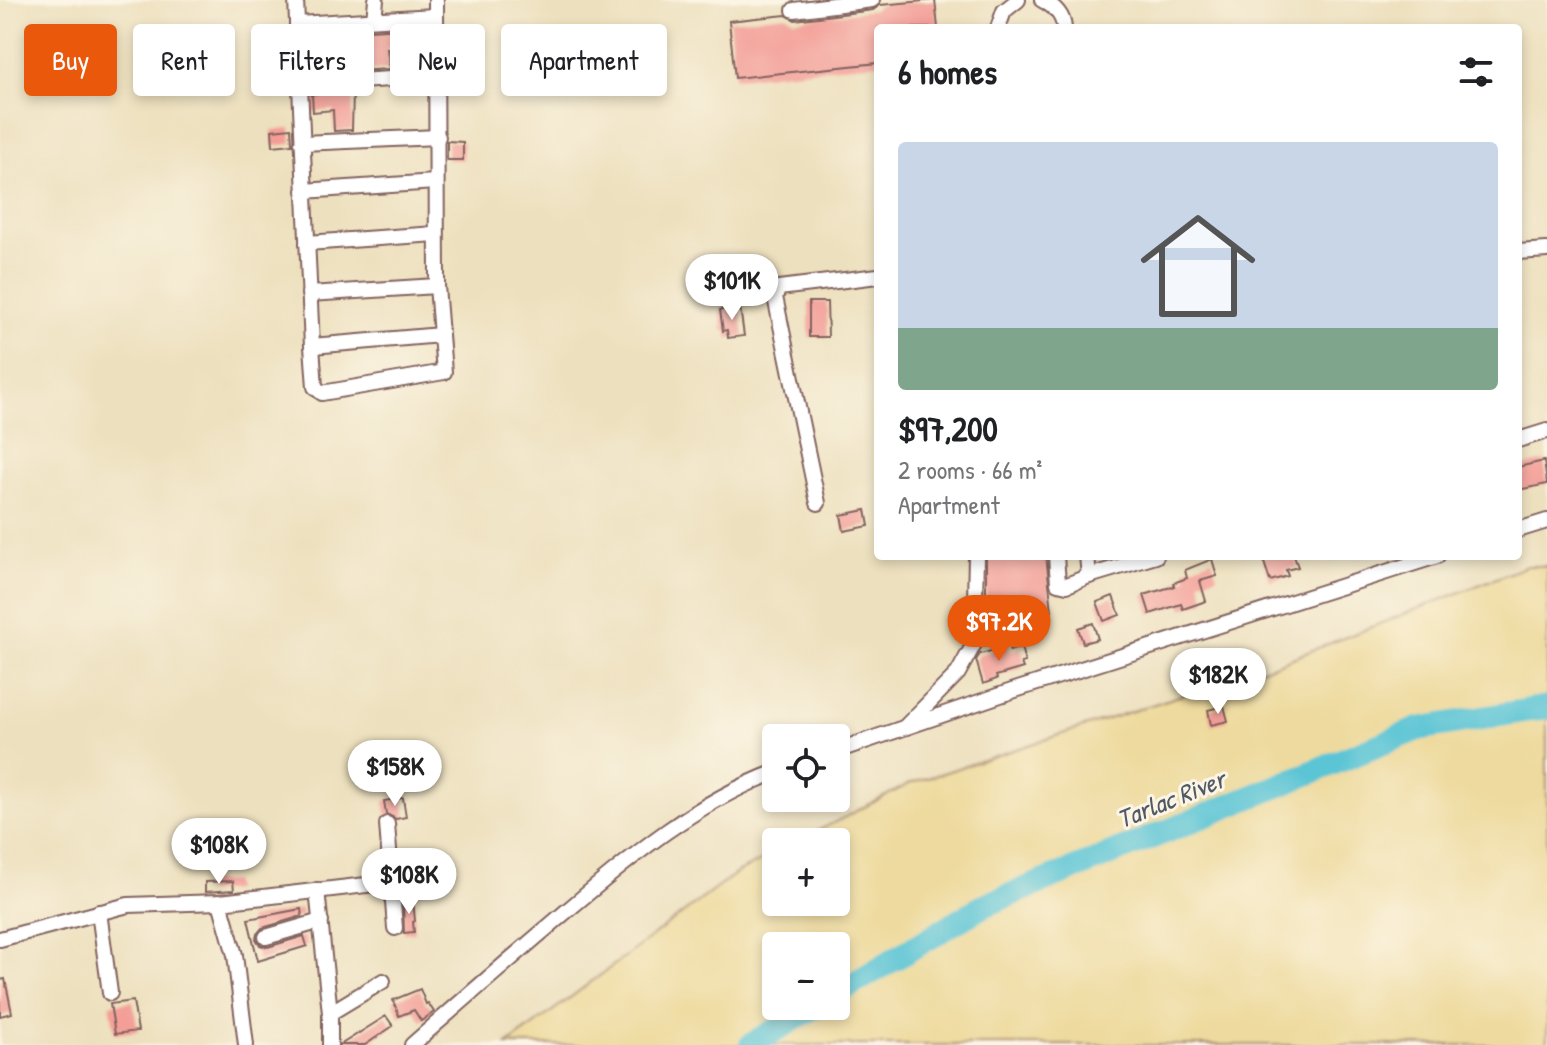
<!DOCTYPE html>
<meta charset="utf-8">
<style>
body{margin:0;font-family:"Patrick Hand",sans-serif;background:#f6f6f6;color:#202124;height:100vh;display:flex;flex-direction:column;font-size:30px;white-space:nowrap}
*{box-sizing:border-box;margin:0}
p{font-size:26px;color:#757577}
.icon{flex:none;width:44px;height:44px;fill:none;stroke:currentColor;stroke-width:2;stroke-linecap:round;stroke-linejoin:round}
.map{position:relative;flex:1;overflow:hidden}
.drawer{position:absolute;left:874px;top:24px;width:648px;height:536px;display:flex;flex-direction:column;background:#fff;border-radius:8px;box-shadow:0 4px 12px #0003}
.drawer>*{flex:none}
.banner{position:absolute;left:24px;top:24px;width:730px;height:72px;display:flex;gap:16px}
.controls{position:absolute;left:762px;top:724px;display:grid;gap:16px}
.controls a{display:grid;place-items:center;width:88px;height:88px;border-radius:8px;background:#fff;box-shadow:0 4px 12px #0003;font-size:40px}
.price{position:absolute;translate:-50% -68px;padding:0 18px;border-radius:28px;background:#fff;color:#222;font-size:26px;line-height:52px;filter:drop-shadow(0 2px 4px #0008)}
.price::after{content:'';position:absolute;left:50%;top:48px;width:24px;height:18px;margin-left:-12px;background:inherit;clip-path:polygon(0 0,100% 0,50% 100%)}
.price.on{background:#ea580c;color:#fff}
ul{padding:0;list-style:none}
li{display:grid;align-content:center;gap:16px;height:424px;padding:0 24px}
li span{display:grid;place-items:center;height:248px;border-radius:8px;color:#555}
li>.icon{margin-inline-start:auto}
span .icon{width:144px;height:144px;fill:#fffc;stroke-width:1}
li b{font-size:34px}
h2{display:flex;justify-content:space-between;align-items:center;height:96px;padding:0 24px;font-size:34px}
.tag{padding:0 28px;border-radius:8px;background:#fff;box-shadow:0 4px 12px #0003;font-size:28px;line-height:72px}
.tag.on{background:#ea580c;color:#fff}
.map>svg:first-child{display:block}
</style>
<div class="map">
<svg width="1547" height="1045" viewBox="0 0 1547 1045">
<rect width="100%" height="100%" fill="#fcf5e5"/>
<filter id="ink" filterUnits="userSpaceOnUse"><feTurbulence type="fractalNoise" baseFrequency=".0125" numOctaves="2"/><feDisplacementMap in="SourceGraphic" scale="16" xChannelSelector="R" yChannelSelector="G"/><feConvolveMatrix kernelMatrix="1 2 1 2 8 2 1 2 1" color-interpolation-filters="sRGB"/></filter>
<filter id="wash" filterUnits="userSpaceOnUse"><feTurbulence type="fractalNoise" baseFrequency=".006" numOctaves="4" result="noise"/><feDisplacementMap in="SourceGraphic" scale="32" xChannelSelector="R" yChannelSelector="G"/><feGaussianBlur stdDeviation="1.8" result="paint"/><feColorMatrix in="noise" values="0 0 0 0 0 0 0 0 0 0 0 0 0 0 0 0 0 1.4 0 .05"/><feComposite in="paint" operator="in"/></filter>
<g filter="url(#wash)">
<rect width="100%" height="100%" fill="#ede0be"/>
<!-- sand -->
<path fill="#eeda9e" stroke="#9c7c64" stroke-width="2" fill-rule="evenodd" d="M 1527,566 L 1547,566 L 1547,1045 L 507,1045 L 738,872 L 776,853 L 776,902 L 836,902 L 836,842 L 796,842 L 909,784 L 1277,664 ZM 776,946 L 836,946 L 836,1006 L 776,1006 Z"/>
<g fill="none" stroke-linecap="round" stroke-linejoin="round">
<!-- river -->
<g stroke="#5bc5d5" stroke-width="24">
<path d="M 836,994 L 983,906 L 1418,729 L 1547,707"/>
<path d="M 751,1045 L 816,1006"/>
</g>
</g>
<g id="blocks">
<!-- building -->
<g fill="#f39d96">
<path d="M 935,0 L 938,28 L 878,28 L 878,63 L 735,78 L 729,21 L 786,15 L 795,20 L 873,10 L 880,5 Z"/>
<path d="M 426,27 L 426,67 L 410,68 L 409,47 L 387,48 L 389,69 L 309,74 L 308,33 Z"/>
<path d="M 286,28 L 288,46 L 268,47 L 267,29 Z"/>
<path d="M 353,92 L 352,130 L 334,131 L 333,110 L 313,112 L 312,94 Z"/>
<path d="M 291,128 L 292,144 L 273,146 L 272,130 Z"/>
<path d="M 447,141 L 463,142 L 463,160 L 447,160 Z"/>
<path d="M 809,302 L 827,302 L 828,337 L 809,337 Z"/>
<path d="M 740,307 L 744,336 L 728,338 L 727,330 L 723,331 L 720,310 Z"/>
<path d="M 1544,461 L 1547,484 L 1518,490 L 1518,467 Z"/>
<path d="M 866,510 L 869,526 L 844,531 L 841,515 Z"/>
<path d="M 986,556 L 1046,556 L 1052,611 L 986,615 Z"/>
<path d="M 1262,556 L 1294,556 L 1298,567 L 1286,570 L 1288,576 L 1270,581 Z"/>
<path d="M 1212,559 L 1217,576 L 1200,581 L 1206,601 L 1183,609 L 1181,604 L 1150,614 L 1144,595 L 1174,586 L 1173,583 L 1187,578 L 1185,570 Z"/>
<path d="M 1113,596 L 1120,615 L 1104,621 L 1097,602 Z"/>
<path d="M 1093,623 L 1098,639 L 1083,643 L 1078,628 Z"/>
<path d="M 1009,646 L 1010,651 L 1021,647 L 1025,662 L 1021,663 L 1023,668 L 996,676 L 997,679 L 983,684 L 976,660 L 980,654 Z"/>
<path d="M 1224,706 L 1228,721 L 1211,725 L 1208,710 Z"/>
<path d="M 403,798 L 406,817 L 396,819 L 386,814 L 384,801 Z"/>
<path d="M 233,881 L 234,890 L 205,892 L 205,882 Z"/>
<path d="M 413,899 L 415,921 L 413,922 L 414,932 L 404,933 L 403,900 Z"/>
<path d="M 301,909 L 302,916 L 262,928 L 257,934 L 256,939 L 260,945 L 268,947 L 304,936 L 307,946 L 258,961 L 248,919 Z"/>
<path d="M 5,979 L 12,1013 L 0,1016 L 0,980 Z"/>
<path d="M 420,989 L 426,1004 L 428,1003 L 434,1012 L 421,1021 L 414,1010 L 399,1016 L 393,1000 Z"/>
<path d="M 133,1001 L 138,1031 L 115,1034 L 110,1004 Z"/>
<path d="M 386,1016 L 393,1026 L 365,1045 L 340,1045 Z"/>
</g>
</g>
</g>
<g filter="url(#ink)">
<use href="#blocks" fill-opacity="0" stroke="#83635e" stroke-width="2"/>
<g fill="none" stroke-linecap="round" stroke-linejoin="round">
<defs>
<g id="minor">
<path d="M 296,0 L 312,346 L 315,387 L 322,393 L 444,372 L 437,286 L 436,0"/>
<path d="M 1042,0 C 1054,6 1063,14 1064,28"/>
<path d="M 794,10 L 872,0"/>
<path d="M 374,19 L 376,0"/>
<path d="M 297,24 L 435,16"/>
<path d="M 998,28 L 1004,11 L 1018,0"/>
<path d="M 300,85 L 435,76"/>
<path d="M 302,143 L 438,137"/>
<path d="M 304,191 L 435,182"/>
<path d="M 307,243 L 436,234"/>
<path d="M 1518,252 L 1547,250"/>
<path d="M 309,294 L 437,286"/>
<path d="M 312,346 L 441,335"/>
<path d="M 1518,440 L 1547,431"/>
<path d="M 818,503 L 775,297 L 779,288 L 878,276"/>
<path d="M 1518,530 L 1547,521"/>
<path d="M 1056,556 L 1058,583 L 1067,585 L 1089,576"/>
<path d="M 1087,556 L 1089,576 L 1156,556"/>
<path d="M 906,726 L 958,673 L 974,644 L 976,556"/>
<path d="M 836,751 L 1015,690 L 1437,556"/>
<path d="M 387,824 L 395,928"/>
<path d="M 317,890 L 330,1013 L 330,1045"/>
<path d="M 220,902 L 235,955 L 246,1045"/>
<path d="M 99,912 L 110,993"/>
<path d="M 266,937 L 321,921"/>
<path d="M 0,939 L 128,905 L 220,902 L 392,882"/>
<path d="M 330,1013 L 383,981"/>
<path d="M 412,1045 C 464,999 516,954 569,909 C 633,855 696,802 776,772"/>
</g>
</defs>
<!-- minor casing -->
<use href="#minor" stroke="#83635e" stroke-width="18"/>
<!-- minor -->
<use href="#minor" stroke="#fff" stroke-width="14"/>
</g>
</g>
<g text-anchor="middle" stroke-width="6" stroke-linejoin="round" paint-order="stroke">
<!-- water labels -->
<g font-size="26" font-style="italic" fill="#505966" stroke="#fcf5e5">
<text transform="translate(1171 799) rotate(-22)" y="9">Tarlac River</text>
</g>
</g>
</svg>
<div class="controls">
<a><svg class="icon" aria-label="locate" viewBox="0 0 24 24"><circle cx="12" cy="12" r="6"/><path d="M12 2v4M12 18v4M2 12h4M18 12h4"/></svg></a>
<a>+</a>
<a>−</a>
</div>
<b class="price" style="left:732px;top:322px">$101K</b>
<b class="price on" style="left:999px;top:663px">$97.2K</b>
<b class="price" style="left:1218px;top:716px">$182K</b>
<b class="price" style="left:395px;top:808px">$158K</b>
<b class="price" style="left:219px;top:886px">$108K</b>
<b class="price" style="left:409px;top:916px">$108K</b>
<div class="banner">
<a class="tag on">Buy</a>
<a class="tag">Rent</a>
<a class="tag">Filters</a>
<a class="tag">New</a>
<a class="tag">Apartment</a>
</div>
<section class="drawer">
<h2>6 homes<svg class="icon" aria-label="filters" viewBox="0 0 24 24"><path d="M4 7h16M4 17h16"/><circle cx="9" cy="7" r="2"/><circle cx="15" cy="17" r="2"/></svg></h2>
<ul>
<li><span style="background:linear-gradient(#c9d6e8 75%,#7fa58c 0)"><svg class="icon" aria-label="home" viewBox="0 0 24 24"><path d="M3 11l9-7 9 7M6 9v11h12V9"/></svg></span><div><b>$97,200</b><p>2 rooms · 66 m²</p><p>Apartment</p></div></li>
</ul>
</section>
</div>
